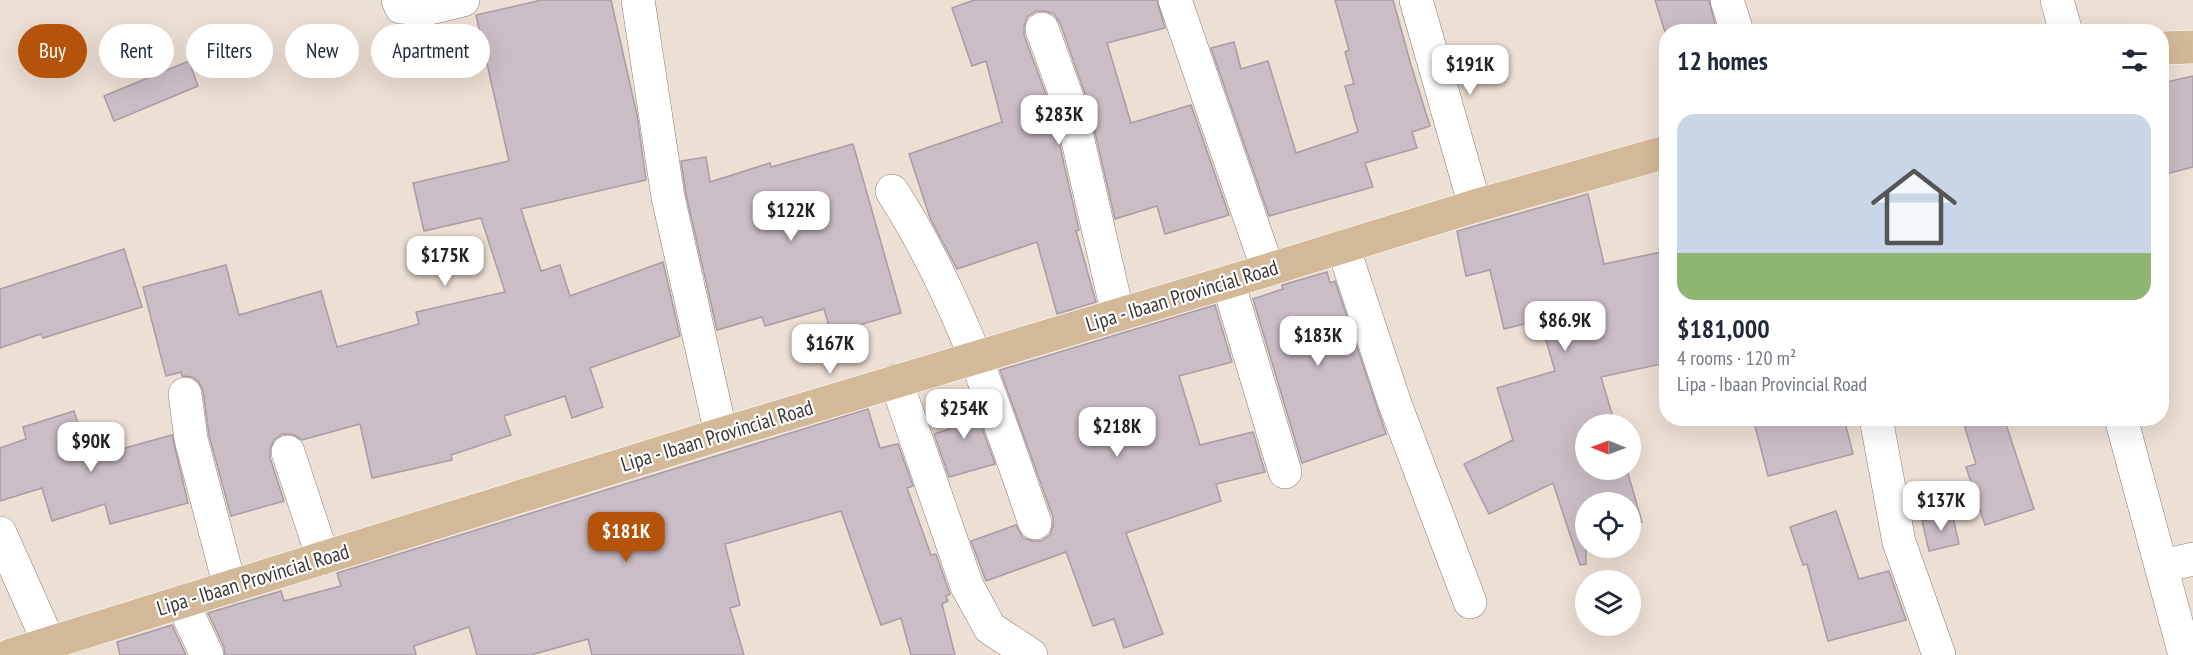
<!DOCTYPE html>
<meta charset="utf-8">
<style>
body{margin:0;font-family:"PT Sans Narrow",sans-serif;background:#f2f2f3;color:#1f2937;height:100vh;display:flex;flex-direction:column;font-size:22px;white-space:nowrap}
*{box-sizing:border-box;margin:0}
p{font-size:20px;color:#747a83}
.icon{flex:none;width:33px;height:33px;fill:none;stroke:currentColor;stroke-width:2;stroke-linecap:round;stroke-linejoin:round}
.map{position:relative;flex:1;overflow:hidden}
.drawer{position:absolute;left:1659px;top:24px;width:510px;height:402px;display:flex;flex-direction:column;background:#fff;border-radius:24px;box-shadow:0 6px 24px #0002}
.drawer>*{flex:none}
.banner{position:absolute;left:18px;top:24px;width:570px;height:54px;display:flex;gap:12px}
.needle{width:39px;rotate:271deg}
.fabs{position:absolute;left:1575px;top:414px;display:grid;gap:12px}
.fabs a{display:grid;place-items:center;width:66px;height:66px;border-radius:50%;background:#fff;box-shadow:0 6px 24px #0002;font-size:30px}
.price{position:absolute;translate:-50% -51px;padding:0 14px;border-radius:12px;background:#fff;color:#222;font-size:20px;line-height:39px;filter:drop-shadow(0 2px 3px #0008)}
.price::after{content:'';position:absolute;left:50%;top:36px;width:18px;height:14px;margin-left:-9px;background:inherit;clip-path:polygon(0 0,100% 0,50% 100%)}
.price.selected{background:#b45309;color:#fff}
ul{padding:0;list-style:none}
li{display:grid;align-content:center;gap:12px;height:318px;padding:0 18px}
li+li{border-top:2px solid #e0e1e3}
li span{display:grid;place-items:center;height:186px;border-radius:18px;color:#555}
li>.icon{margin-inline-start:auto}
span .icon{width:108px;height:108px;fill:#fffc;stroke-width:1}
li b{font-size:26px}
h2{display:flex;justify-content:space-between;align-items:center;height:72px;padding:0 18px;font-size:26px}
.tag{padding:0 21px;border-radius:27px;background:#fff;box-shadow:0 6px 24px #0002;font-size:21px;line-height:54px}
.tag.selected{background:#b45309;color:#fff}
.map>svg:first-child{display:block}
</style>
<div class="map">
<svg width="2193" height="655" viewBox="0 0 2193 655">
<rect width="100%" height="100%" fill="#ecdfd4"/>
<!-- building -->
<g fill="#cabdc6" stroke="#a99ca5" stroke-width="1.5">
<path d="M 542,0 L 611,0 L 637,115 L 646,180 L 521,209 L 541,271 L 560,265 L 570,296 L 663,262 L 680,336 L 590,368 L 603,407 L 572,418 L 565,396 L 504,416 L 511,435 L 451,455 L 452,460 L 372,478 L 360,424 L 302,440 L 292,434 L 282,434 L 274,440 L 270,449 L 270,458 L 284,501 L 231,516 L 209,435 L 203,391 L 199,382 L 192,377 L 182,376 L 181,372 L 166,376 L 143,287 L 226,265 L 239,315 L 321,291 L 337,347 L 419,324 L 416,312 L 505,292 L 481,218 L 424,231 L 413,183 L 509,161 L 476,15 Z"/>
<path d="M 974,0 L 1157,0 L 1165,28 L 1107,43 L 1131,123 L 1191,105 L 1229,215 L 1165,234 L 1157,206 L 1115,219 L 1088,102 L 1060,23 L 1054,14 L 1046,11 L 1036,11 L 1027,17 L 1024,26 L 1024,35 L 1052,111 L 1079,230 L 1076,231 L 1096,302 L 1057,314 L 1037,242 L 957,269 L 930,218 L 909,154 L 1002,122 L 986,61 L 972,66 L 952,8 Z"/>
<path d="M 1335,0 L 1393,0 L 1411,65 L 1430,126 L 1412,132 L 1417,148 L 1365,163 L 1373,187 L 1269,216 L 1211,48 L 1234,42 L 1241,69 L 1268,61 L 1296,153 L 1358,132 L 1345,86 L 1354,84 L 1345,52 L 1349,50 Z"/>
<path d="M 1655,0 L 1709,0 L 1717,32 L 1665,32 Z"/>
<path d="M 189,61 L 198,86 L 114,121 L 104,96 Z"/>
<path d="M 2193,76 L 2193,167 L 2162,175 L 2162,83 Z"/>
<path d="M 853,144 L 901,313 L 831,333 L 824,309 L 765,326 L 762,317 L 717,330 L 686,194 L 681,161 L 706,157 L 710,182 L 770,163 L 771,167 Z"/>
<path d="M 1588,194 L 1604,264 L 1666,251 L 1666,363 L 1601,377 L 1615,424 L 1586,424 L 1586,470 L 1627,470 L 1642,522 L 1630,525 L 1630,502 L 1586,502 L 1586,564 L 1580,565 L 1553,483 L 1489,514 L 1464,464 L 1513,440 L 1497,388 L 1555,371 L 1540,320 L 1504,329 L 1490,270 L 1466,276 L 1457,231 Z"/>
<path d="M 124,249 L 142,307 L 43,338 L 41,334 L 0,348 L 0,289 Z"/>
<path d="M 1327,272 L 1330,283 L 1335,281 L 1386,434 L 1302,463 L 1253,299 L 1283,289 L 1282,285 Z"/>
<path d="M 1215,305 L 1232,362 L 1179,376 L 1200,445 L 1253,432 L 1265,472 L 1216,484 L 1221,501 L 1126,533 L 1163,634 L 1124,648 L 1114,619 L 1093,626 L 1066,552 L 986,581 L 971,541 L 1016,525 L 1023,538 L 1032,541 L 1041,541 L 1050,535 L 1053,526 L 1053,517 L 1000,370 Z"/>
<path d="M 971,398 L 995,464 L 949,477 L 934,434 L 950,429 L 944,405 Z"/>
<path d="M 868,409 L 880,448 L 898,444 L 913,486 L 907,488 L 931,555 L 936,554 L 950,594 L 946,596 L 948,601 L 942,604 L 955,655 L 911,655 L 901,618 L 881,625 L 841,511 L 725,544 L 740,605 L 730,608 L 744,655 L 592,655 L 588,639 L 531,655 L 477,655 L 469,627 L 414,646 L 416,655 L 225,655 L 224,647 L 208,613 L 281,591 L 284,601 L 341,586 L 337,573 Z"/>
<path d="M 74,411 L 89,458 L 172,435 L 188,503 L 110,524 L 105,504 L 52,521 L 42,488 L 0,501 L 0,448 L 26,439 L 23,427 Z"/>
<path d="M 1753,418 L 1844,418 L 1853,454 L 1768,476 Z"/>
<path d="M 1962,418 L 2004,418 L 2034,509 L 1985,525 L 1966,467 L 1976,464 Z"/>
<path d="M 1836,511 L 1859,579 L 1889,571 L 1906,620 L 1828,641 L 1807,564 L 1803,565 L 1790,527 Z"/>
<path d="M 1952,513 L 1959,544 L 1929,551 L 1922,521 Z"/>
<path d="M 172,625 L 186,655 L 120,655 L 117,642 Z"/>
</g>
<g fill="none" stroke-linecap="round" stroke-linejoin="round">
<defs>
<g id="minor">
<path d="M 398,0 L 401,7 L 426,9 L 463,0"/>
<path d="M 638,0 L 668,197 L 721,434"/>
<path d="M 1175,0 L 1268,270"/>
<path d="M 1416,0 L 1475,206"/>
<path d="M 1727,0 L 1737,32"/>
<path d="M 2057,0 L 2066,32"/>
<path d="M 1042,29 L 1070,106 L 1118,315"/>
<path d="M 892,191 C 959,296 994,406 1035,523"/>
<path d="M 1343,247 L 1395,404 L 1470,602"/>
<path d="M 1228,282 L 1285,472"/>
<path d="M 896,381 L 967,586 L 990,628 L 1031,655"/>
<path d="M 185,394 L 191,439 L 230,587"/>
<path d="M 1876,418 L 1899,542 L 1939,655"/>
<path d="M 2121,418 L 2185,655"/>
<path d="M 288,452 L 323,558"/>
<path d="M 0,533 L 49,643"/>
<path d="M 2162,566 L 2193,559"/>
<path d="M 182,602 L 207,655"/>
</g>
<g id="major">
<path d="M 2162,48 L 2193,47"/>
<path d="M 11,655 L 721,434 L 1268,270 L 1475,206 L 1666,152"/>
</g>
</defs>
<!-- minor casing -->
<use href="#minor" stroke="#887d73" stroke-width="34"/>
<!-- major casing -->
<use href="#major" stroke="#fff" stroke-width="34"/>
<!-- minor -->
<use href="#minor" stroke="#fff" stroke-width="33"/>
<!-- major -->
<use href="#major" stroke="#d4b998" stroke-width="33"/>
</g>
<g text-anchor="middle" stroke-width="4.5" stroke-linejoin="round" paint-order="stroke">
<!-- street labels -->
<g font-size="21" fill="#3e3935" stroke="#fff">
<text transform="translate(1182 296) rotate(-17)" y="7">Lipa - Ibaan Provincial Road</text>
<text transform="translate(717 436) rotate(-17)" y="7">Lipa - Ibaan Provincial Road</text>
<text transform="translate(253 580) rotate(-17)" y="7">Lipa - Ibaan Provincial Road</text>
</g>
</g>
</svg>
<div class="fabs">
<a><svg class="needle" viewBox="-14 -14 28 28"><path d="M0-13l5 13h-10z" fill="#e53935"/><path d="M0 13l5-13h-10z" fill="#747a83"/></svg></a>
<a><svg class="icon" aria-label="locate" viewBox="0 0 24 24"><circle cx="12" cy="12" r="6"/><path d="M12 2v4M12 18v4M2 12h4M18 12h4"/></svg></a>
<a><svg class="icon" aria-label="layers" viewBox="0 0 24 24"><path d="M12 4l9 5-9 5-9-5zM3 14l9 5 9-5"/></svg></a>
</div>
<b class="price" style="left:1470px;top:96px">$191K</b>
<b class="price" style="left:1059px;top:146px">$283K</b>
<b class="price" style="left:791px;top:242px">$122K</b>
<b class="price" style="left:445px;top:287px">$175K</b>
<b class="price" style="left:1565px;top:352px">$86.9K</b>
<b class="price" style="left:1318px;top:367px">$183K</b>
<b class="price" style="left:830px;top:375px">$167K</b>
<b class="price" style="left:964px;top:440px">$254K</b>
<b class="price" style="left:1117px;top:458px">$218K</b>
<b class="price" style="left:91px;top:473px">$90K</b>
<b class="price" style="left:1941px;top:532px">$137K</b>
<b class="price selected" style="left:626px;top:563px">$181K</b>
<div class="banner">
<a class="tag selected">Buy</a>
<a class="tag">Rent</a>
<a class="tag">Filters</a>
<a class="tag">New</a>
<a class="tag">Apartment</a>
</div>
<section class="drawer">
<h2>12 homes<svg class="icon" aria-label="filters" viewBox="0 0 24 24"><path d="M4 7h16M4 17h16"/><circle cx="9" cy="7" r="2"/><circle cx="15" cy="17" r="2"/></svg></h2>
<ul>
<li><span style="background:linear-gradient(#c9d6e8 75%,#8fb573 0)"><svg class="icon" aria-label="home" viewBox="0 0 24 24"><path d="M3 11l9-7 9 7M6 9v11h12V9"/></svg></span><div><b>$181,000</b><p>4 rooms · 120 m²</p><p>Lipa - Ibaan Provincial Road</p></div></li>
</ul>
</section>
</div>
